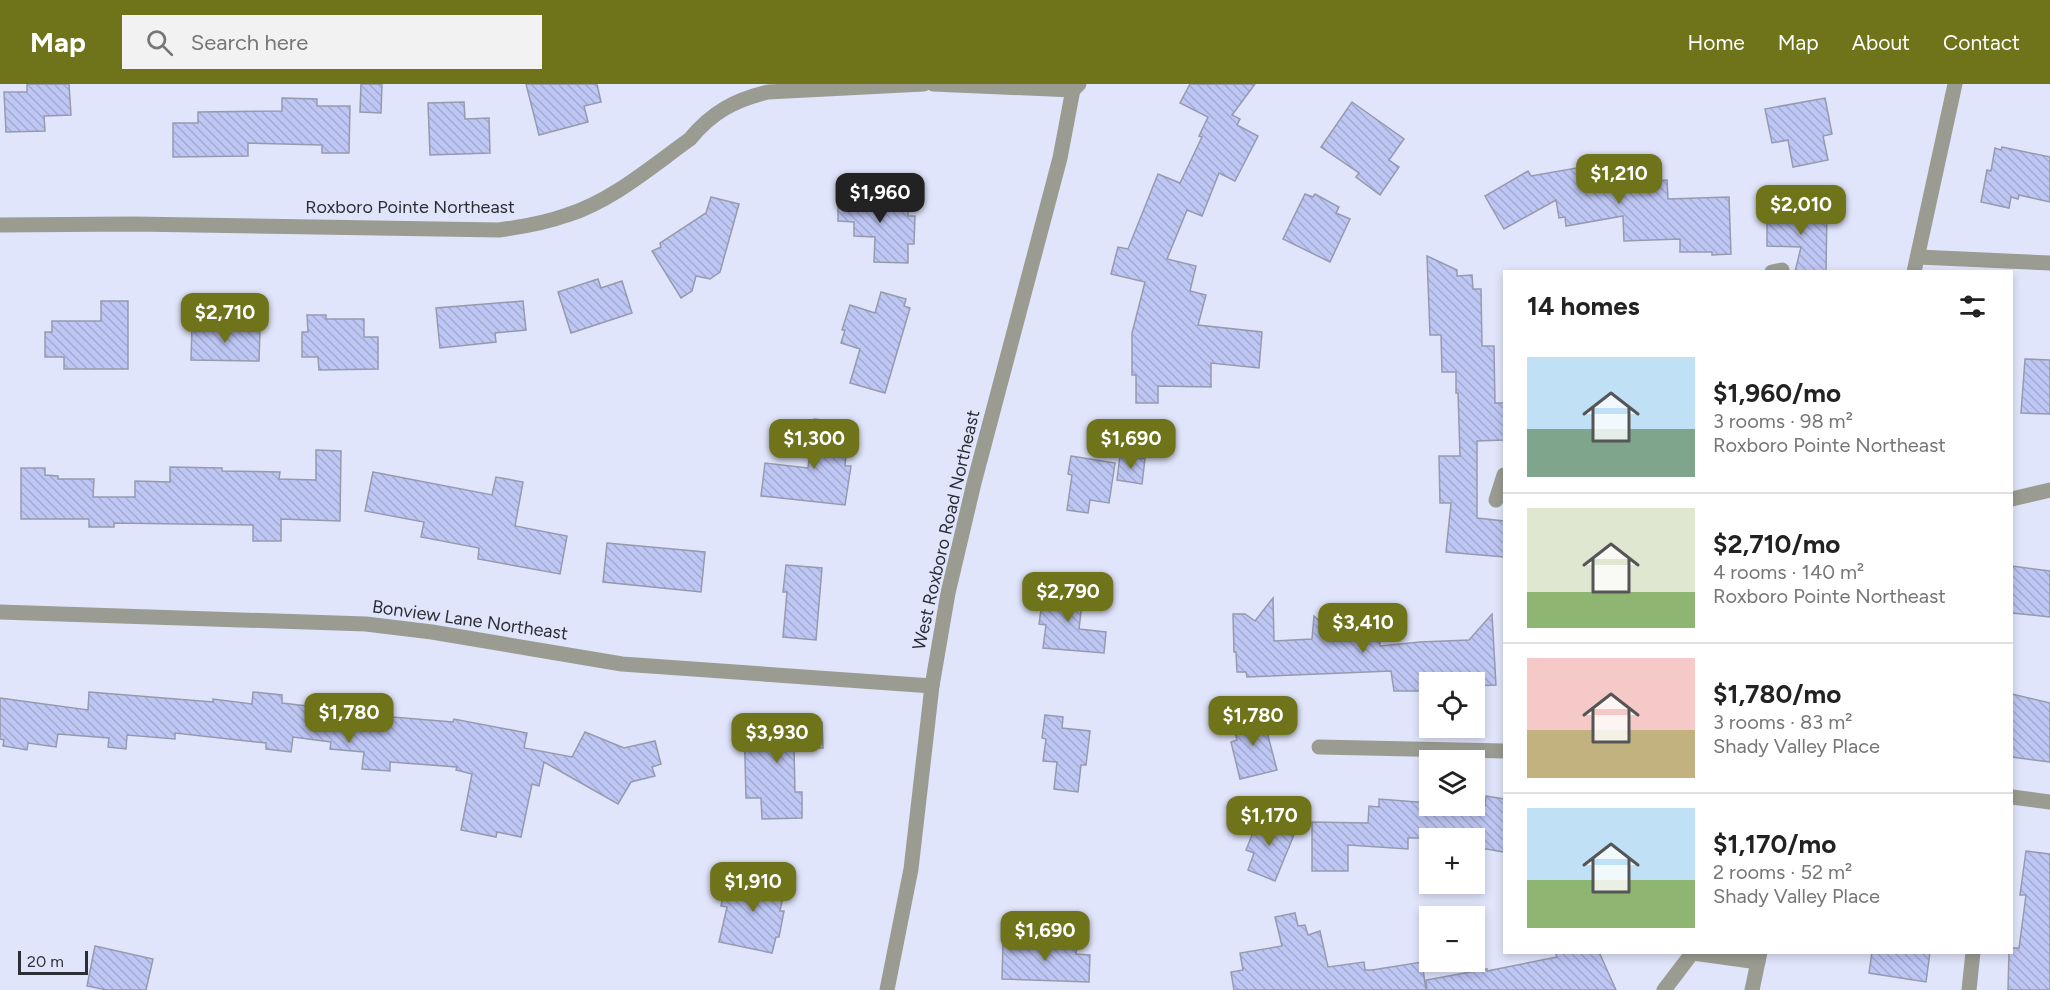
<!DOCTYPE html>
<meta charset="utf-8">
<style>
body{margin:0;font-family:Figtree,sans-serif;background:#f2f2f2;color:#222;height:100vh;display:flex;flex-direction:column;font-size:22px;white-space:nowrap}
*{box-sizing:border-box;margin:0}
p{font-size:20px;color:#767676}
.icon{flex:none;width:33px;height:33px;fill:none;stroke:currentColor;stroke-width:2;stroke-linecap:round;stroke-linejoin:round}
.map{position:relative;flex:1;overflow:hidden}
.sheet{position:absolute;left:1503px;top:186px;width:510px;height:684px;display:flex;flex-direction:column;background:#fff;border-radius:0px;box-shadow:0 3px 9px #0003}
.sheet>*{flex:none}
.tools{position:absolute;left:1419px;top:588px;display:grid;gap:12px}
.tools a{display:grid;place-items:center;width:66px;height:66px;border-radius:0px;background:#fff;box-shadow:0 3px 9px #0003;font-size:30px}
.scale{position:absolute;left:18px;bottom:15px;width:70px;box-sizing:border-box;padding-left:6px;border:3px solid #2c2e36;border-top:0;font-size:16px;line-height:21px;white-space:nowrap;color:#2c2e36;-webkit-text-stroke:4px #e1e5fb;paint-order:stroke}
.price{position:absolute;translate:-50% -51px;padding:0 14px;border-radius:12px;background:#6f7319;color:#fff;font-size:20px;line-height:39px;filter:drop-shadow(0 2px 3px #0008)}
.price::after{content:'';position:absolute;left:50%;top:36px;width:18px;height:14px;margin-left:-9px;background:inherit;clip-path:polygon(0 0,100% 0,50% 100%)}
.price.selected{background:#222;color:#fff}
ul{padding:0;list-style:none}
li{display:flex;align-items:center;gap:18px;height:150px;padding:0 24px}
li+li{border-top:2px solid #e0e0e0}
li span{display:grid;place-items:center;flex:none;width:168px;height:120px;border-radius:0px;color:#555}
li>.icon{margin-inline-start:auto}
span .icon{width:72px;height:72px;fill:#fffc;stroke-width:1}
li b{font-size:26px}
h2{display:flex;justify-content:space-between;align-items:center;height:72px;padding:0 24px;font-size:26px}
header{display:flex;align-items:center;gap:36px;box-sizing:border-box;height:84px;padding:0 30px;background:#6f7319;color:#fff}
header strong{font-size:28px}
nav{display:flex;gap:33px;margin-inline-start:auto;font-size:21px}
.search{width:420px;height:54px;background:#f2f2f2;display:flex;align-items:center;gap:15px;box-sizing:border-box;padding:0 21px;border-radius:0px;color:#767676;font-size:22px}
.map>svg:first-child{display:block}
</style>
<header>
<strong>Map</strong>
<div class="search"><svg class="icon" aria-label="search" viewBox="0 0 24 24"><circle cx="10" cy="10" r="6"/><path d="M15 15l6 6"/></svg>Search here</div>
<nav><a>Home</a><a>Map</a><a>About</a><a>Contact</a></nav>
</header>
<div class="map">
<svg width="2050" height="906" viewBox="0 0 2050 906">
<defs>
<pattern id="building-back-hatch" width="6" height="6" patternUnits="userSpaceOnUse" patternTransform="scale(1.5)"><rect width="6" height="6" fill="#bec6f3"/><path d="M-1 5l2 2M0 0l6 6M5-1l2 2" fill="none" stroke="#a3aad1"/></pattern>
</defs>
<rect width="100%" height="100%" fill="#e1e5fb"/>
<!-- building -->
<g fill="url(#building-back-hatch)" stroke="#969aae" stroke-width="1.5">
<path d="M 27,0 L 69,0 L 71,31 L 44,32 L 45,47 L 6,48 L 4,8 L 27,8 Z"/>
<path d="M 361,0 L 382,0 L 381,29 L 360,28 Z"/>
<path d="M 526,0 L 597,0 L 601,18 L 584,22 L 588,38 L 539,51 Z"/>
<path d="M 1190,0 L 1255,0 L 1232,31 L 1240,35 L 1237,41 L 1258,52 L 1235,97 L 1219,89 L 1202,132 L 1187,126 L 1167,175 L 1196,182 L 1190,207 L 1206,211 L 1198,241 L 1262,248 L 1259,284 L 1211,279 L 1211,303 L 1158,302 L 1158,319 L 1136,319 L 1136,291 L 1132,291 L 1132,249 L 1145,198 L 1111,190 L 1118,163 L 1128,165 L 1158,90 L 1180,99 L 1202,53 L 1199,52 L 1208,33 L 1180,19 Z"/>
<path d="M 282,14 L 317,15 L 317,22 L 350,22 L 349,69 L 322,69 L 322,61 L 248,59 L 248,72 L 173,73 L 173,39 L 198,39 L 198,28 L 282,27 Z"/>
<path d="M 1825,14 L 1832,50 L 1823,52 L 1828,76 L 1793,83 L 1788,56 L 1772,59 L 1765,25 Z"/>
<path d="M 464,18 L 465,35 L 489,34 L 490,69 L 430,71 L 428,19 Z"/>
<path d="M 1352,18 L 1404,55 L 1389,76 L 1399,83 L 1380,111 L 1356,93 L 1359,89 L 1321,63 Z"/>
<path d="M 2002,63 L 2050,73 L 2050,118 L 2019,111 L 2018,115 L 2011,113 L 2009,124 L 1981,118 L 1987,86 L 1991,87 L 1995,64 L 2001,66 Z"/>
<path d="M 1605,79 L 1606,83 L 1650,81 L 1651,97 L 1667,96 L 1668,115 L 1729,113 L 1731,170 L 1712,171 L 1712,168 L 1680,168 L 1680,155 L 1624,157 L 1623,132 L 1566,142 L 1565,133 L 1559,134 L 1556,116 L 1504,145 L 1485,112 L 1528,87 L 1531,92 Z"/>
<path d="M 838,109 L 890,110 L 889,121 L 908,122 L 908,132 L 915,132 L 914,160 L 908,160 L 908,179 L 874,178 L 875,153 L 854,152 L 854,138 L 838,137 Z"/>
<path d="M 1305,110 L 1313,113 L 1315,110 L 1339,123 L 1336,129 L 1350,135 L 1330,178 L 1283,155 Z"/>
<path d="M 711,113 L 739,120 L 720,188 L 710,195 L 696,192 L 692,207 L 681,214 L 652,167 L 661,163 L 660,159 L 706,129 Z"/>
<path d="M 1767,125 L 1827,126 L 1826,188 L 1795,188 L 1801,163 L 1767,162 Z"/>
<path d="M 1427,172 L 1457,186 L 1457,192 L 1472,191 L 1473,205 L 1481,205 L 1482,262 L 1494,262 L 1495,319 L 1504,319 L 1504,356 L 1477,357 L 1477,434 L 1504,437 L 1504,473 L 1446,468 L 1451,419 L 1440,419 L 1439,372 L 1460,372 L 1458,309 L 1456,309 L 1456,288 L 1442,288 L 1441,251 L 1430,251 Z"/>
<path d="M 598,195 L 601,204 L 622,197 L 632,229 L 571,249 L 558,208 Z"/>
<path d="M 881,208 L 906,215 L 904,222 L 910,224 L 885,309 L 850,299 L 860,265 L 841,259 L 845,246 L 842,246 L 850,221 L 875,229 Z"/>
<path d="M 101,217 L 128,217 L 128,285 L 64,285 L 64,273 L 45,273 L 45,248 L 52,248 L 52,237 L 101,237 Z"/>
<path d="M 523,217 L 526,246 L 495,249 L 496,258 L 440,264 L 436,224 Z"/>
<path d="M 307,231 L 326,231 L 326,235 L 364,235 L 364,253 L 378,253 L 378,285 L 319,286 L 318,273 L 302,273 L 302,248 L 308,248 Z"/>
<path d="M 192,242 L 260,244 L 259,277 L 191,276 Z"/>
<path d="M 2025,275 L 2050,276 L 2050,330 L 2021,329 Z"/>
<path d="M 814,335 L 838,338 L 837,350 L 848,351 L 845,382 L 851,382 L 845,421 L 761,412 L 765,379 L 808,384 Z"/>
<path d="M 316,366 L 341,367 L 340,437 L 281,435 L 281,457 L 253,457 L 253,441 L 114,439 L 114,443 L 89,443 L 89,435 L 21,435 L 21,384 L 45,384 L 45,391 L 58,392 L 58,395 L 94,395 L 93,413 L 135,413 L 135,397 L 170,398 L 170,383 L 222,384 L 222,387 L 280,388 L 279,395 L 316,396 Z"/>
<path d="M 1120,371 L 1145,375 L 1142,400 L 1117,396 Z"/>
<path d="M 1071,372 L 1115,379 L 1109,419 L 1090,416 L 1088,429 L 1067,426 L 1072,391 L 1068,390 Z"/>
<path d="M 373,388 L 492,411 L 496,393 L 523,398 L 515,442 L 567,452 L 560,490 L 478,475 L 479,464 L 421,453 L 424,438 L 365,427 Z"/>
<path d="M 607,459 L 705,468 L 701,508 L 603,498 Z"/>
<path d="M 786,481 L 822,484 L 816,556 L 783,553 L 787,508 L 783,508 Z"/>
<path d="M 2012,482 L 2050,487 L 2050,533 L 2012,529 Z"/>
<path d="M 1060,500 L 1084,503 L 1079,545 L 1106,548 L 1104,569 L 1043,564 L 1046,541 L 1039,540 L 1043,511 L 1058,513 Z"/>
<path d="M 1273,514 L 1274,557 L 1312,555 L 1314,532 L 1334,550 L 1346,537 L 1354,537 L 1367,542 L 1379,541 L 1380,562 L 1420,558 L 1469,556 L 1492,530 L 1496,601 L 1474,602 L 1474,598 L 1430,598 L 1430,607 L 1394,607 L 1391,587 L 1247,593 L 1246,588 L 1237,588 L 1236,568 L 1234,568 L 1233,530 L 1245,530 L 1255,537 Z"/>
<path d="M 89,608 L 213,618 L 213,615 L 252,620 L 253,608 L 282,611 L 282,619 L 307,622 L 307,626 L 453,638 L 454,635 L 527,649 L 524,664 L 572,673 L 585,648 L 624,664 L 655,657 L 661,680 L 652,683 L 655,692 L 631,698 L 618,720 L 544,678 L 539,702 L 532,700 L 521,753 L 497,748 L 496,753 L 461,746 L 472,690 L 456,686 L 457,683 L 390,678 L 390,687 L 362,685 L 364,668 L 330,665 L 331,658 L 293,653 L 291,668 L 266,665 L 266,659 L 175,649 L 175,655 L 127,651 L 126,665 L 108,663 L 109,654 L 58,650 L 56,663 L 28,659 L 27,666 L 3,662 L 4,656 L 0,655 L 0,614 L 88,626 Z"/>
<path d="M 2012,610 L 2050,619 L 2050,678 L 2012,673 Z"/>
<path d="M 1262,629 L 1277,686 L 1240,695 L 1231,658 L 1237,656 L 1232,637 Z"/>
<path d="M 1045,631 L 1063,633 L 1062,644 L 1090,647 L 1086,681 L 1081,681 L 1078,708 L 1054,705 L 1057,678 L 1043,677 L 1046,655 L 1042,654 Z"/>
<path d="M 786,635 L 786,639 L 822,638 L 823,664 L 794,664 L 795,708 L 802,708 L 802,734 L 762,735 L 761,714 L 746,714 L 744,636 Z"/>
<path d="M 1486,712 L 1504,715 L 1504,768 L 1480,764 L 1481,754 L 1408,754 L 1408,765 L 1348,761 L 1348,787 L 1312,787 L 1312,738 L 1368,739 L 1369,722 L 1379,723 L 1379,715 L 1430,719 L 1430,722 L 1485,722 Z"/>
<path d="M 1260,731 L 1296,746 L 1275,797 L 1248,786 L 1254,769 L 1246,766 Z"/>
<path d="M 2026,767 L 2050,770 L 2050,906 L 2008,906 L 2009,868 L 2012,868 L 2012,864 L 2019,864 L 2026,811 L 2020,811 Z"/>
<path d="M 750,790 L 786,797 L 780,827 L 784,827 L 779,853 L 776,853 L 772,869 L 719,858 L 727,823 L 721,822 L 727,793 L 749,798 Z"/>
<path d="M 1295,829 L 1298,842 L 1305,841 L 1308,851 L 1320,847 L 1328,883 L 1364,878 L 1365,886 L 1372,886 L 1422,878 L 1426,906 L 1234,906 L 1231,888 L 1243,886 L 1240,869 L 1282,862 L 1275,833 Z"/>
<path d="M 1003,858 L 1077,860 L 1076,870 L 1090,871 L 1089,898 L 1002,895 Z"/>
<path d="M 95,862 L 153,875 L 146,906 L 107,906 L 87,902 Z"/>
<path d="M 1555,868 L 1599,868 L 1616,906 L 1427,906 L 1426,896 L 1487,885 L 1487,887 L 1557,873 Z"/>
<path d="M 1872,868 L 1930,868 L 1926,898 L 1869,889 Z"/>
</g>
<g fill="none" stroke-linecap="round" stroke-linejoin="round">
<!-- minor -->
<g stroke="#9a9c92" stroke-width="15">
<path d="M 933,0 L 1073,6 L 1079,0"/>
<path d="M 0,141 L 134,140 L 499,146 C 522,143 545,139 567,131 C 612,117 652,82 690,55 C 712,28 735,16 768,8 L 924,0"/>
<path d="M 1918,173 L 2050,179"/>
<path d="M 1772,188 L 1782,186"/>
<path d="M 1914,188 L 1955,0"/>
<path d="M 2012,415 L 2050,406"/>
<path d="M 1496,416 L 1504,391"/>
<path d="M 0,528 L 366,540 L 432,548 L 622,580 L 932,602"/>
<path d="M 1319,663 L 1504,667"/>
<path d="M 2012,713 L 2050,718"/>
<path d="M 1693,869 L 1758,878"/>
<path d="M 887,906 L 911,785 L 932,602 L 948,509 L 974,399 L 1060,74 L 1074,0"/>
<path d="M 1664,906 L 1693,868"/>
<path d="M 1752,906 L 1760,868"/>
<path d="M 1969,906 L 1973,868"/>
</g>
</g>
<g text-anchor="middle" stroke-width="4.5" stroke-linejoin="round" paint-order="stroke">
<!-- street labels -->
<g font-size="18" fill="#2c2e36" stroke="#e1e5fb">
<text x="410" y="129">Roxboro Pointe Northeast</text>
<text transform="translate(946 446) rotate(-77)" y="6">West Roxboro Road Northeast</text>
<text transform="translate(470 536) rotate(8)" y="6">Bonview Lane Northeast</text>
</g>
</g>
</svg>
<div class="tools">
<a><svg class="icon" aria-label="locate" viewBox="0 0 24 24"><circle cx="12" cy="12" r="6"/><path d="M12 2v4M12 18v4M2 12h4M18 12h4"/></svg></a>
<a><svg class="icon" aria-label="layers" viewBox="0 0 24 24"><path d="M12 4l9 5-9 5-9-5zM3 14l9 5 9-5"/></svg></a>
<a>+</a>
<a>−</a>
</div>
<div class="scale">20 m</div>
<b class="price" style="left:1619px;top:121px">$1,210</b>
<b class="price selected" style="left:880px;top:140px">$1,960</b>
<b class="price" style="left:1801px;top:152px">$2,010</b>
<b class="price" style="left:225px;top:260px">$2,710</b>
<b class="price" style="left:814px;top:386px">$1,300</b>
<b class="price" style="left:1131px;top:386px">$1,690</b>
<b class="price" style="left:1068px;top:539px">$2,790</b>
<b class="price" style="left:1363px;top:570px">$3,410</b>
<b class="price" style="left:349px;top:660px">$1,780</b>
<b class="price" style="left:1253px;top:663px">$1,780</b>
<b class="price" style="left:777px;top:680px">$3,930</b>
<b class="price" style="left:1269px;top:763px">$1,170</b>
<b class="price" style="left:753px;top:829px">$1,910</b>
<b class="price" style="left:1045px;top:878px">$1,690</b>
<section class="sheet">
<h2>14 homes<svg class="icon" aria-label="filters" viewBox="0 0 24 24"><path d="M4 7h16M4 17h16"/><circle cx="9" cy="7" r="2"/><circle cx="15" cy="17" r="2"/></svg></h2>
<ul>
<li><span style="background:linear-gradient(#bfe0f5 60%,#7fa58c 0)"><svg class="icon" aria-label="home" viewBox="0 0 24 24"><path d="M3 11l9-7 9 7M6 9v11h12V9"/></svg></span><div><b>$1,960/mo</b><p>3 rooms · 98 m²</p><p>Roxboro Pointe Northeast</p></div></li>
<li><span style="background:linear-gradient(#dfe7d0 70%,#8fb573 0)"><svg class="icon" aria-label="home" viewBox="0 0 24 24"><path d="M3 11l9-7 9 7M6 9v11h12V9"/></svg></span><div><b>$2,710/mo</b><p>4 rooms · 140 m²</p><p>Roxboro Pointe Northeast</p></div></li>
<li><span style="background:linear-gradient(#f6c9c9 60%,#c2b280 0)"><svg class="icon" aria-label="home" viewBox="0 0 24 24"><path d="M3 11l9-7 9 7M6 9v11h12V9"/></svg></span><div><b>$1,780/mo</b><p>3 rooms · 83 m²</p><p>Shady Valley Place</p></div></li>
<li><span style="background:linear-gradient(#bfe0f5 60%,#8fb573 0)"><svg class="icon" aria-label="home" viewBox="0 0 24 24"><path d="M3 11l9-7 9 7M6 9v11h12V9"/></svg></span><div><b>$1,170/mo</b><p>2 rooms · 52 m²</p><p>Shady Valley Place</p></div></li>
</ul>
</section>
</div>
